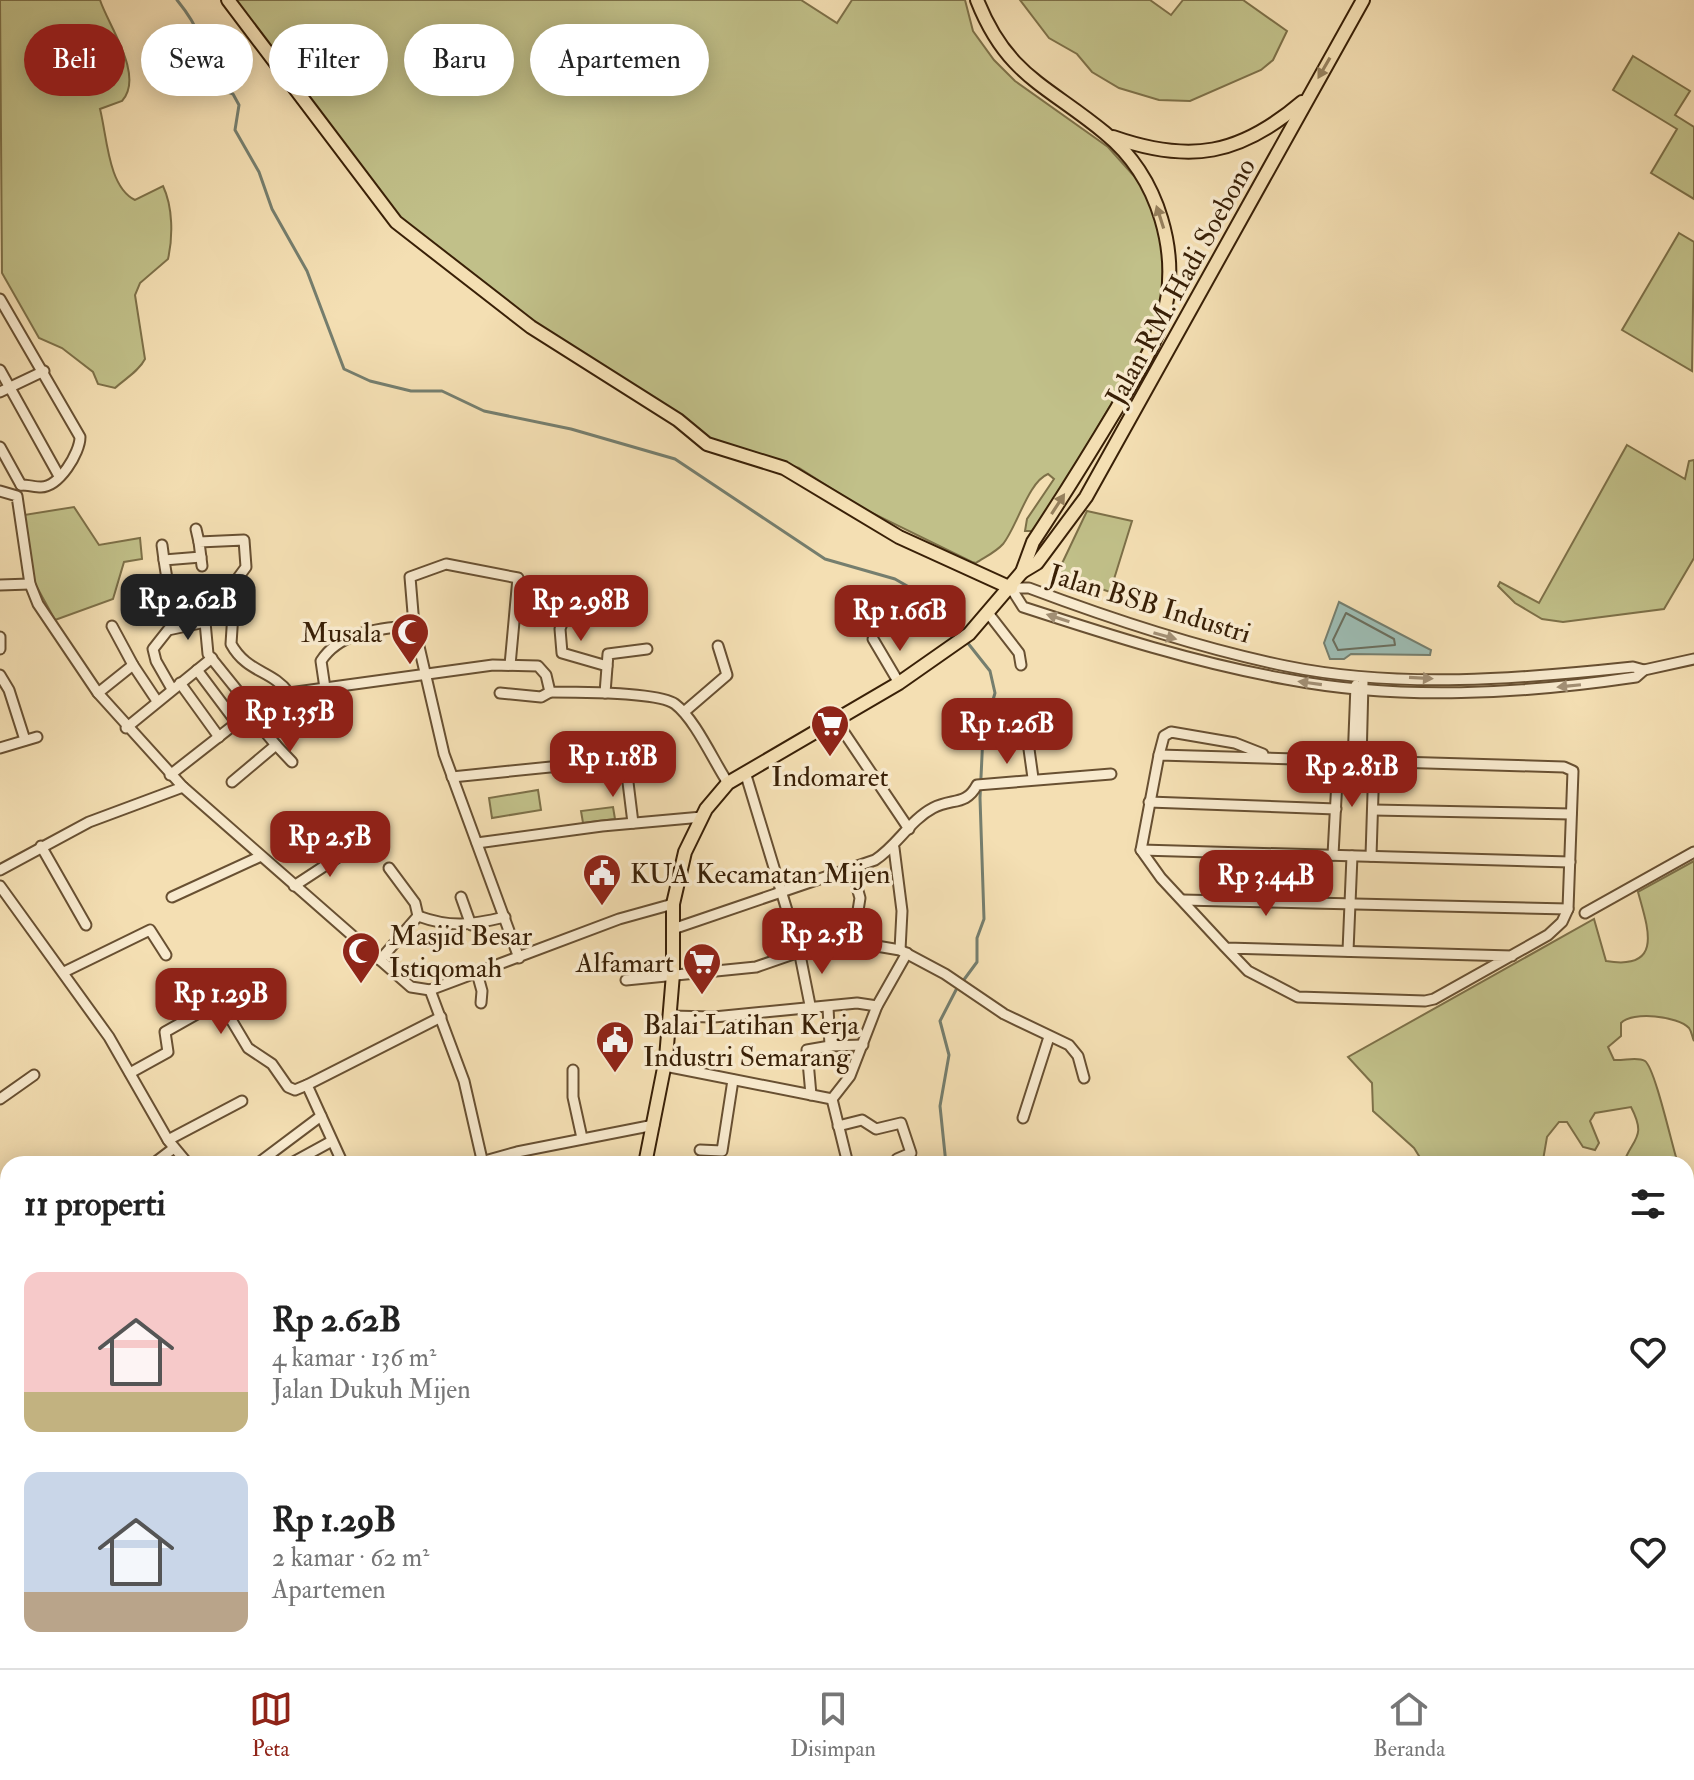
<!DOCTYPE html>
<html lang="id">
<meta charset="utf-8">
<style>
body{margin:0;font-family:"IM FELL Double Pica",serif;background:#f2f2f2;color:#222;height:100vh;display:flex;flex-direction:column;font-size:30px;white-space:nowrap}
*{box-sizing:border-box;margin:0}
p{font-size:26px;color:#767676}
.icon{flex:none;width:44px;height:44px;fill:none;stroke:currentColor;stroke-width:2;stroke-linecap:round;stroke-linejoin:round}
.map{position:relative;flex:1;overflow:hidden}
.sheet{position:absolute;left:0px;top:1156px;width:1694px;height:512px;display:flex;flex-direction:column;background:#fff;border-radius:24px 24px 0 0;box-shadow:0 4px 20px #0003}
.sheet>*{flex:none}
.guide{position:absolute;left:24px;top:24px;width:800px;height:72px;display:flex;gap:16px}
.price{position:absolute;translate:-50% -68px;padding:0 18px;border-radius:16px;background:#8f2418;color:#fff;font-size:26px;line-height:52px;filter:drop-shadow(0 2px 4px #0008)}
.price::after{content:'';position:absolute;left:50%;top:48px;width:24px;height:18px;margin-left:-12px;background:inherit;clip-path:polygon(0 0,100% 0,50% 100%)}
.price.active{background:#222;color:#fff}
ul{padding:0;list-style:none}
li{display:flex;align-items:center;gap:24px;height:200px;padding:0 24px}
li span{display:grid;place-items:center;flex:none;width:224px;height:160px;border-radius:16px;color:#555}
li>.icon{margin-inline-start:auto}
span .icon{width:96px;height:96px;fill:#fffc;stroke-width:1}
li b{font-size:34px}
h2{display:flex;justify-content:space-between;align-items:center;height:96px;padding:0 24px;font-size:34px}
.chip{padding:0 28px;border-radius:36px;background:#fff;box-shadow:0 4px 20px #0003;font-size:28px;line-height:72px}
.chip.active{background:#8f2418;color:#fff}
.menu{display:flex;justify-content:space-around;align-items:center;height:112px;border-top:2px solid #e0e0e0;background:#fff;font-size:22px;color:#767676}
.menu a{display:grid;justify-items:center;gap:4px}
.menu .active{color:#8f2418}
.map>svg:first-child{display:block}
</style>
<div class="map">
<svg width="1694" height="1668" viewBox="0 0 1694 1668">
<rect width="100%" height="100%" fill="#f4dfb3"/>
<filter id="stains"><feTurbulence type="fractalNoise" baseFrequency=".0025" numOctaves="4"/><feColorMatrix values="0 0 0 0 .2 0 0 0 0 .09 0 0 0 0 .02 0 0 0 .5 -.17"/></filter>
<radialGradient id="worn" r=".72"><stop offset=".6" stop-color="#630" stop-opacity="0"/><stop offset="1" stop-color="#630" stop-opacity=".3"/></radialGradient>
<!-- green -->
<g fill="#c1c089" stroke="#7d7048" stroke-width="2">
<path d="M 0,0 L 100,0 C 108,25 145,76 122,101 L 100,109 C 107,136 108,187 135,200 L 163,186 C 173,207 173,237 168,259 L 140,283 L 135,295 L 145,359 C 139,371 125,379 115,388 L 98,384 L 93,372 L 62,348 L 39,338 L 2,273 Z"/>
<path d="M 234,0 L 801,0 L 837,23 L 852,0 L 965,0 L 973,31 L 994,60 L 1015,81 L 1108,147 L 1143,186 L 1154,207 L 1163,251 L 1162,303 L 1139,357 L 1043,520 L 1032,531 L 1025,531 L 1027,519 L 1054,479 L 1048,474 C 1028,482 1017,527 1003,544 C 996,552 985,557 976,563 L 972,562 L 862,508 L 799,468 L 709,439 L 534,323 L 399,219 Z"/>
<path d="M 1020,0 L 1150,0 L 1171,15 L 1183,0 L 1243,0 L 1287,31 L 1273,60 L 1261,70 L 1190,101 L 1159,100 L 1119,88 L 1092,72 L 1077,54 L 1049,38 Z"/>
<path d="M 1633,56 L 1690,91 L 1675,115 L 1694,127 L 1694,199 L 1651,173 L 1677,129 L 1613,90 Z"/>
<path d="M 1679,233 L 1694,242 L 1692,371 L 1622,330 Z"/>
<path d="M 1627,445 L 1685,479 L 1689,461 L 1694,460 L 1694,558 L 1664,609 L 1563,622 L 1542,619 L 1515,603 L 1498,586 L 1500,582 L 1539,603 Z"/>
<path d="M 74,507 L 99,545 L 140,538 L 142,559 L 124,562 L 113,599 L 55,620 L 33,580 L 24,515 Z"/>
<path d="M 1087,511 L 1132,521 L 1110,592 L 1057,574 Z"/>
<path d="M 538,790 L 541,810 L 492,818 L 489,798 Z"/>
<path d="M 613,807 L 615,819 L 583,823 L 581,811 Z"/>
<path d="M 1694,861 L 1694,1041 C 1692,1037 1692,1032 1689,1028 C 1678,1016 1632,1011 1621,1023 L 1621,1036 L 1608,1047 L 1614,1060 C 1624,1061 1637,1056 1645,1061 C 1655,1068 1672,1146 1678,1164 L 1623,1164 C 1633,1137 1647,1138 1631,1107 L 1595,1113 L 1590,1121 L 1599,1143 L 1595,1150 L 1583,1147 L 1567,1122 L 1559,1122 L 1547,1137 L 1543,1160 L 1553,1164 L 1424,1164 L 1414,1148 L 1373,1111 L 1372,1083 L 1348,1057 L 1594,919 L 1606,961 C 1664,971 1648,928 1638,892 Z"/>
<path d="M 1694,1199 L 1694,1254 L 1686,1256 L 1686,1201 Z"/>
<path d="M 0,1210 L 8,1213 L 8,1283 L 0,1284 Z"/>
<path d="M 1694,1280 L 1694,1375 L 1686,1350 L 1686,1282 Z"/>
<path d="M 1686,1433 L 1694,1433 L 1694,1535 L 1686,1536 Z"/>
<path d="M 514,1660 L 922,1660 L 926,1668 L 512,1668 Z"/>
<path d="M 1624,1660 L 1669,1660 L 1671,1668 L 1595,1668 Z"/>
</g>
<!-- water -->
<path fill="#9dbcb3" stroke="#757e6e" stroke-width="2" d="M 1339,602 L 1431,650 L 1430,655 L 1351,654 L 1344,659 L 1330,659 L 1324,643 Z"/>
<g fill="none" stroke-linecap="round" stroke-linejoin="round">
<!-- shore -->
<path stroke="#6b6e5d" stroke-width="2" d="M 1346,613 L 1394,639 L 1395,645 L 1338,650 L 1333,640 Z"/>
<!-- stream -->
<g stroke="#757e6e" stroke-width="3">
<path d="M 177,0 C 186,11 195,24 200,38 C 207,60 207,87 233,94 L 239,105 L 235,130 L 259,172 L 272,209 L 307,271 L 344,369 L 370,381 L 411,391 L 442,391 L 484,411 L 571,429 L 675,459 L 825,559 L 895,579 L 935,602 L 963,635"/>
<path d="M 963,981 L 977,962 L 977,938 L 984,919 L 980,798 L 983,735 L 995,693 L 990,671 L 967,642"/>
<path d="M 946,1164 L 940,1106 L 949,1055 L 940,1021 L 957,988"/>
</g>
<defs>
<g id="minor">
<path d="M 0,299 L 80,437 C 80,453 59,487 41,487 C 35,487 28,485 21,485"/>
<path d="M 0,370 L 59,476"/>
<path d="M 0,392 L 44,371"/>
<path d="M 0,447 L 21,485"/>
<path d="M 0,491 L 17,496 L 30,584 L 38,604 L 98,693 L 183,787 L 411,987 L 430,990 L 619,919 L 673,904"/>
<path d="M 196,529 L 199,542"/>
<path d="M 162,545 L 164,560"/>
<path d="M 202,566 L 199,542 L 244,540 L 246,567 L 235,582 L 231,644 C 247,673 272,670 289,693"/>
<path d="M 167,579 L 164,560 L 201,557"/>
<path d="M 0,585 L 30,584"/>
<path d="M 1011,588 L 1023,607 C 1109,635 1196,663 1286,679 C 1401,701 1521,694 1636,677 L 1644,670 L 1694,659"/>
<path d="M 1011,588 L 1029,588 C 1114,620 1198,648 1286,666 C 1398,689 1520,679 1633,667 L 1644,670"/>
<path d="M 567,610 L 560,629 L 562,653 L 607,666"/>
<path d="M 988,613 L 1019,653 L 1021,665"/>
<path d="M 205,622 L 208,654 L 253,710"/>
<path d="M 112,626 L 133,665"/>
<path d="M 0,637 L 0,649"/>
<path d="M 873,639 L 899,683"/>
<path d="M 510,665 L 518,578 L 446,564 L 410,577 L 414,625 L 444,754 L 519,958"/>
<path d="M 197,670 L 236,722"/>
<path d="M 0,675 L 9,690 L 25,740"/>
<path d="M 180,683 L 219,737"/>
<path d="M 325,688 L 321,661 C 341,630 382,629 414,625"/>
<path d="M 172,689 L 156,661 L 153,649 L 168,630 L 205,622 L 210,607"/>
<path d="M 98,693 L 133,665 L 157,701"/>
<path d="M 500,693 L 541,697 L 550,692"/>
<path d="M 605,693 L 608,654 L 647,649"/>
<path d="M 684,712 L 727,675 L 718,646"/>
<path d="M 835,719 L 909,829"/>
<path d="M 126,728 L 212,658"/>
<path d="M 1028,742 L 1033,778"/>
<path d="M 276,745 L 292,762"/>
<path d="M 0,748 L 37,737"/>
<path d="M 1159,755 L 1164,736 L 1171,732 L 1235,743 L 1263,754"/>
<path d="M 1353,762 L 1356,685"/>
<path d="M 1361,762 L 1363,682"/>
<path d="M 745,772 L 799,950 L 811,1010"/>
<path d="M 170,775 L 253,710 L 289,693 L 493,665 L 538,666 L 546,675 L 550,692 C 574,692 659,692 675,704 C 695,719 714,762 728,783"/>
<path d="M 452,777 L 620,760 L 626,766 L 633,823"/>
<path d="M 232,782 L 276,745 L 249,713"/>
<path d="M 1149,802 L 1336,809"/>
<path d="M 1373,810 L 1571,814"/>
<path d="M 477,843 L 602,826 L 702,817"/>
<path d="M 41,846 L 86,925"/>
<path d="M 894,848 L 902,911 L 900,950"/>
<path d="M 1141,850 L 1570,862"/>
<path d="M 1333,855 L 1338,761"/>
<path d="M 1371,856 L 1374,762"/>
<path d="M 0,870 L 89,822 L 183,787"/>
<path d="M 852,870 L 860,898 L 853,942"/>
<path d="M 0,886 L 109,1037 L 168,1140 L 188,1164"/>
<path d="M 294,886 L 352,848"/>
<path d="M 172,897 L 259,857"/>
<path d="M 461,897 L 471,925"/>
<path d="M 1182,900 L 1568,909"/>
<path d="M 1585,913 L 1694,852"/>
<path d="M 418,916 C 451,928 471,925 505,917"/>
<path d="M 673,929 L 875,860 C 897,846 910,820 933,808 C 952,798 966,806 977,785 L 1111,774"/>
<path d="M 1226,948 L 1248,971 L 1298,997 L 1425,1001 L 1434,999 L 1548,935 L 1562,922 L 1568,909 L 1573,771 L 1564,767 L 1159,755 L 1141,850 L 1161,878 L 1226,948 L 1512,956"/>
<path d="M 1348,951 L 1352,856"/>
<path d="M 380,960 L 418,916 L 415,903 L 389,868"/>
<path d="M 64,972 L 150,930 L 166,955"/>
<path d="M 477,973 L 482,991 L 481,1003"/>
<path d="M 626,980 L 756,967 L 825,943 L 853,942 L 900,950 L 945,974 L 1004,1014 L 1069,1045 L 1078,1056 L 1084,1078"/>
<path d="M 430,990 L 464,1081 L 483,1164"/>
<path d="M 670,1016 L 714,1017 L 857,1003 L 877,1006"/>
<path d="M 830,1046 L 863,1045"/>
<path d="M 665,1066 L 832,1099"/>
<path d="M 573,1070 L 573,1097 L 582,1138"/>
<path d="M 130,1073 L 168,1052 L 165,1032 L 220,1001 L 248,1048 L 272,1064 L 288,1087 L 295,1090 L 307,1085"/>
<path d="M 811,1095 L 807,1050 L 830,1046 L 828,1007"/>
<path d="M 0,1099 L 34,1075"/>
<path d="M 832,1099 L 850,1076 L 877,1006 L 907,953"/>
<path d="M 832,1099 L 848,1164"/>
<path d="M 1023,1118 L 1049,1037"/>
<path d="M 838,1126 L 862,1120 L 876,1129 L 901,1123 L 911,1153 L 897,1159"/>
<path d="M 168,1140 L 242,1101"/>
<path d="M 700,1150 L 722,1151 L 733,1080"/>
<path d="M 153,1164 L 174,1148"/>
<path d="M 257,1164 L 321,1116"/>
<path d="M 290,1164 L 332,1141"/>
<path d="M 343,1164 L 307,1085 L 441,1017"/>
<path d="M 474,1164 L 517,1152 L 654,1125"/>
<path d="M 0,1189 L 8,1198"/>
<path d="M 0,1389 L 8,1396"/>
<path d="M 0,1435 L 8,1429"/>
<path d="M 0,1534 L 8,1528"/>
<path d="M 78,1660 L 84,1668"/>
<path d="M 222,1660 L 227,1668"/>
<path d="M 278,1660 L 284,1668"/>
<path d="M 390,1660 L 396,1668"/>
<path d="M 924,1660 L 931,1668"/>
<path d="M 989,1660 L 992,1668"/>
<path d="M 1001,1660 L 1002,1661"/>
<path d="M 1097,1660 L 1100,1668"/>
<path d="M 1134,1660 L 1136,1668"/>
<path d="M 1170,1660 L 1172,1668"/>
<path d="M 1214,1660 L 1216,1668"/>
<path d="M 1253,1660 L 1255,1668"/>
<path d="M 1416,1660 L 1417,1668"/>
<path d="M 1452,1660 L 1454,1668"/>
<path d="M 1520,1660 L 1520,1668"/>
<path d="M 8,1668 L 18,1660"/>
<path d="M 170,1668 L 179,1660"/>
<path d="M 309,1668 L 318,1660"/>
<path d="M 441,1668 L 449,1660"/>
<path d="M 1042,1668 L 1063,1660"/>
<path d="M 1294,1668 L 1330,1660"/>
<path d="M 1570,1668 L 1595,1660"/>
</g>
<g id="major">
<path d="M 228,0 L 396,222 L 531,327 L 678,420 L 707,444 L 784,468 L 899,537 L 1011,588"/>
<path d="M 1113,137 C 1190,164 1240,155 1302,102"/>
<path d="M 1022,572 L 1037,563 L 1086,497 L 1363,0"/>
<path d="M 645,1164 L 666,1058 L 673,974 L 673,904 L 685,852 L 706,809 L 728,783 L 899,683 L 969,634 L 1022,572 L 1033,542 C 1062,498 1090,453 1117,408 C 1133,380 1152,352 1162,321 C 1182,255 1159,177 1105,133 C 1047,85 1007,76 977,0"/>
<path d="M 501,1668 L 503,1660"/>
</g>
</defs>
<!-- minor casing -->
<use href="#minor" stroke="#685032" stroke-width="13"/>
<!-- major casing -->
<use href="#major" stroke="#392007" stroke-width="16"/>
<!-- minor -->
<use href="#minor" stroke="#f8eace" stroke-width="9"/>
<!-- major -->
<use href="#major" stroke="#f4dfb3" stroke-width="12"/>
</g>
<!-- one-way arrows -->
<defs><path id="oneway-solid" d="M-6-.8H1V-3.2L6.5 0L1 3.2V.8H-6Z" transform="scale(2)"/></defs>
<g fill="#96805d">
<use href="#oneway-solid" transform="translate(1324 68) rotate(120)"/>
<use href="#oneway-solid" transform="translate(1160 217) rotate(-108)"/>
<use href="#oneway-solid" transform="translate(1058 504) rotate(-57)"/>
</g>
<g fill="#a28f74">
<use href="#oneway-solid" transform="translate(1058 618) rotate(-162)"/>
<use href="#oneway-solid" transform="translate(1165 636) rotate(16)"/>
<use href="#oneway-solid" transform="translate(1421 678) rotate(3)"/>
<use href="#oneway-solid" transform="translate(1310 683) rotate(-172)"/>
<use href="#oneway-solid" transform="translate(1569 686) rotate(174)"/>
</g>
<!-- icons -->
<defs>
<symbol id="mosque-pin" viewBox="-11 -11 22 30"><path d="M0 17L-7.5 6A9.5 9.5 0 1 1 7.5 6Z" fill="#8f2418" stroke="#f8eace"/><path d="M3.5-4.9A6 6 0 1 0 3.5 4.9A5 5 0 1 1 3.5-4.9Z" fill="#fff"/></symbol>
<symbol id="supermarket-pin" viewBox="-11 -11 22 30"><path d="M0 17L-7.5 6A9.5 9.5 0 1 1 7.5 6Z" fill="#8f2418" stroke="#f8eace"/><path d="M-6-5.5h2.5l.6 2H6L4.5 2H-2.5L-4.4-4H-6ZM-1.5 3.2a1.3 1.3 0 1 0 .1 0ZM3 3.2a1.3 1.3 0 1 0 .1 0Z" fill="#fff"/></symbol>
<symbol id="civic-pin" viewBox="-11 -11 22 30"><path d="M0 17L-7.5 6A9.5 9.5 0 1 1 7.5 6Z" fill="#8f2418" stroke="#f8eace"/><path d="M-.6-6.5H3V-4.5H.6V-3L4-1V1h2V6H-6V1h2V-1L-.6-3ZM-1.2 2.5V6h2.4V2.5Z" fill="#fff"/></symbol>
</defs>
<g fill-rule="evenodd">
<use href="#mosque-pin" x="388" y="610" width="44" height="60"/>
<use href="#supermarket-pin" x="808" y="702" width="44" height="60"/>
<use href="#civic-pin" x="580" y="851" width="44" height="60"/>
<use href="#mosque-pin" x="339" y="929" width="44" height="60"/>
<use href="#supermarket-pin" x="680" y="940" width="44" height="60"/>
<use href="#civic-pin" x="593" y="1018" width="44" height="60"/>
</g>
<g text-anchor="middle" stroke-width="7" stroke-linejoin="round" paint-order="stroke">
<!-- street labels -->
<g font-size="28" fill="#392007" stroke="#f8eace">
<text transform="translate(1180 281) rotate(-61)" y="10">Jalan RM. Hadi Soebono</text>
<text transform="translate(1150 603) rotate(17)" y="10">Jalan BSB Industri</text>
</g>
<!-- poi labels -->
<g font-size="28" fill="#392007" stroke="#f8eace" text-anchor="start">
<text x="382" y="642" text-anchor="end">Musala</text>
<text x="830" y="786" text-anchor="middle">Indomaret</text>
<text x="630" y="883">KUA Kecamatan Mijen</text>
<text x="389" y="945">Masjid Besar<tspan x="389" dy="32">Istiqomah</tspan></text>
<text x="674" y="972" text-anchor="end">Alfamart</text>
<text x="643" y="1034">Balai Latihan Kerja<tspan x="643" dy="32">Industri Semarang</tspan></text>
</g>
</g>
<rect width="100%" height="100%" filter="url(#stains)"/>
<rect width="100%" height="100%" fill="url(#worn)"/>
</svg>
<b class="price active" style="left:188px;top:642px">Rp 2.62B</b>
<b class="price" style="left:581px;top:643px">Rp 2.98B</b>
<b class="price" style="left:900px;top:653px">Rp 1.66B</b>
<b class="price" style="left:290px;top:754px">Rp 1.35B</b>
<b class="price" style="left:1007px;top:766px">Rp 1.26B</b>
<b class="price" style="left:613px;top:799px">Rp 1.18B</b>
<b class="price" style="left:1352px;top:809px">Rp 2.81B</b>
<b class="price" style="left:330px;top:879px">Rp 2.5B</b>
<b class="price" style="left:1266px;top:918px">Rp 3.44B</b>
<b class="price" style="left:822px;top:976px">Rp 2.5B</b>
<b class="price" style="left:221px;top:1036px">Rp 1.29B</b>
<div class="guide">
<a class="chip active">Beli</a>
<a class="chip">Sewa</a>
<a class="chip">Filter</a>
<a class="chip">Baru</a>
<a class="chip">Apartemen</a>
</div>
<section class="sheet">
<h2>11 properti<svg class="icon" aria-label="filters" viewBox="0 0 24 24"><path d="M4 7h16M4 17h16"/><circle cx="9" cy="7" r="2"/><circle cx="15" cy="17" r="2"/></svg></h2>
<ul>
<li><span style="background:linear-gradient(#f6c9c9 75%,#c2b280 0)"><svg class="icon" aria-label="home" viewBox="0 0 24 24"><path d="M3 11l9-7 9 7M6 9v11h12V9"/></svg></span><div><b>Rp 2.62B</b><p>4 kamar · 136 m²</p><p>Jalan Dukuh Mijen</p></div><svg class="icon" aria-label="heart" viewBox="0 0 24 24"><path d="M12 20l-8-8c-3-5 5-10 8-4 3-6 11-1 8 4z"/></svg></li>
<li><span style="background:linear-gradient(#c9d6e8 75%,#b9a48a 0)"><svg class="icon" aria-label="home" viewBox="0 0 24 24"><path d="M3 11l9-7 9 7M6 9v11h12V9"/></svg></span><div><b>Rp 1.29B</b><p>2 kamar · 62 m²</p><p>Apartemen</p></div><svg class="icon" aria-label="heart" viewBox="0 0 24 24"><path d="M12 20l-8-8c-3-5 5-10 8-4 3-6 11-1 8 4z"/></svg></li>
</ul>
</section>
</div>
<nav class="menu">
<a class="active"><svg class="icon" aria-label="map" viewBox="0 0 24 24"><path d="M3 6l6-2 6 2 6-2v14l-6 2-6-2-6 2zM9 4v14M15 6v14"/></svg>Peta</a>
<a><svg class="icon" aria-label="saved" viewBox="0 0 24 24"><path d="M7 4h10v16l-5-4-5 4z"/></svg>Disimpan</a>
<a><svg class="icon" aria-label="home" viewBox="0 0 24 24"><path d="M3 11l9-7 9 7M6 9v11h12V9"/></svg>Beranda</a>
</nav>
